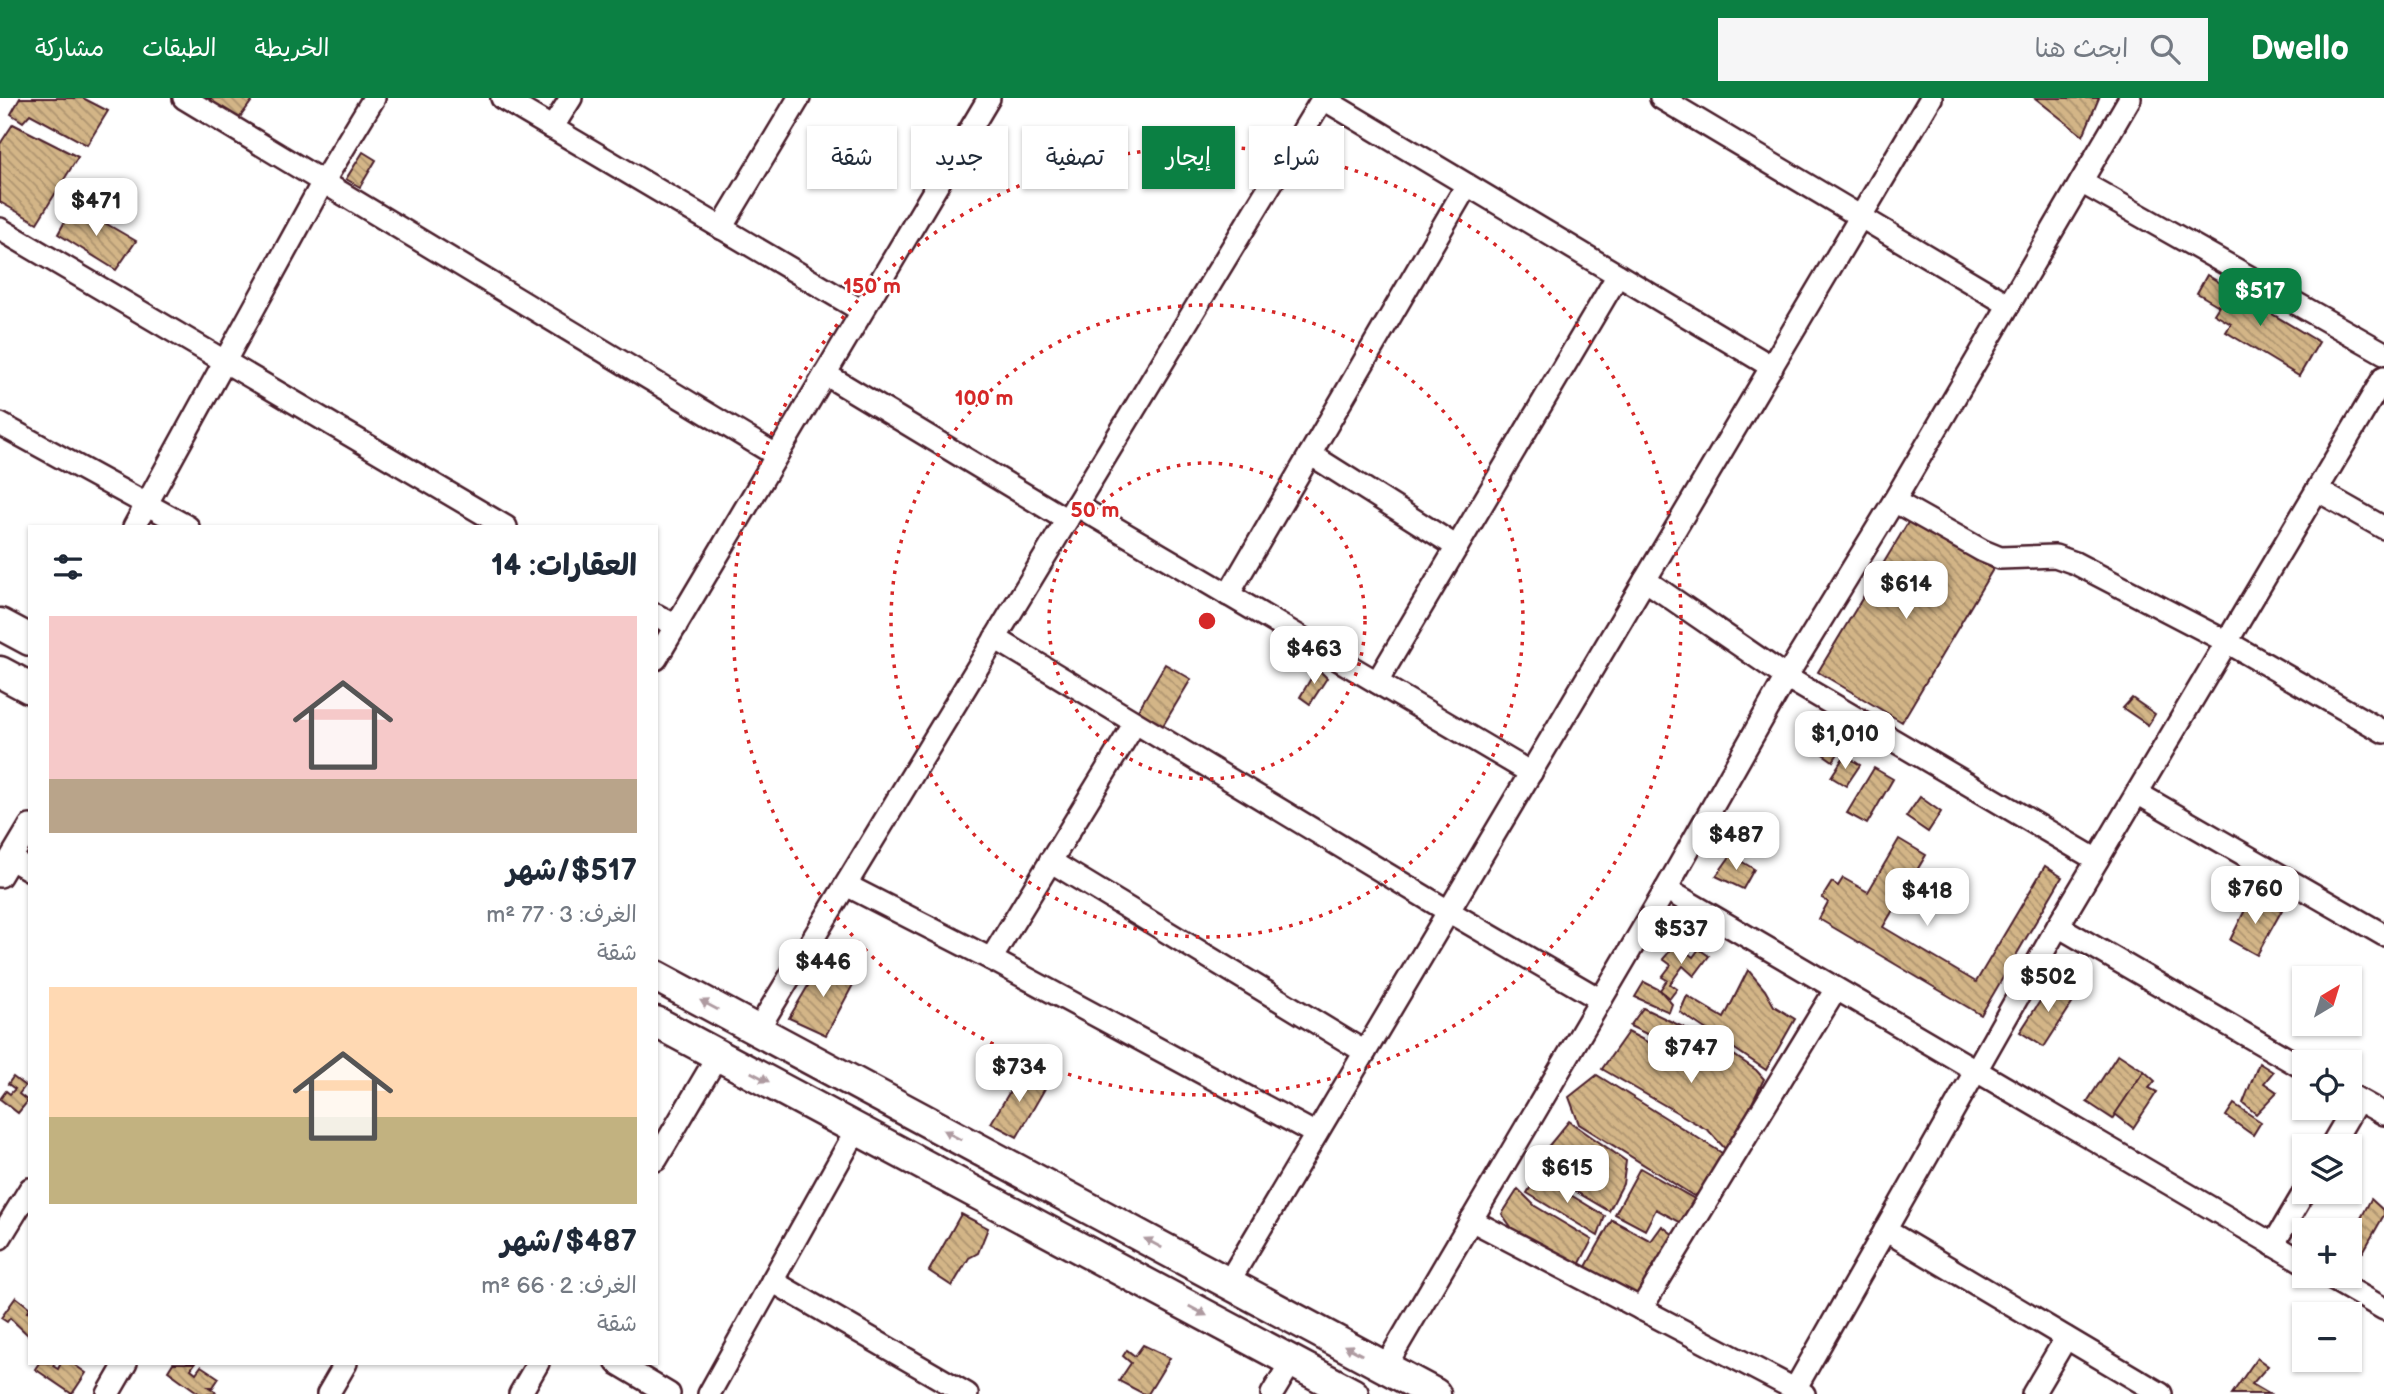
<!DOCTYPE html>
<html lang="ar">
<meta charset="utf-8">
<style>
body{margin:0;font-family:"Balsamiq Sans","Playpen Sans Arabic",sans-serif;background:#f6f6f7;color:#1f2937;direction:rtl;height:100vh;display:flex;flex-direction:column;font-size:26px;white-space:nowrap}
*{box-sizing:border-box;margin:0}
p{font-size:23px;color:#747a83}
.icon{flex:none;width:38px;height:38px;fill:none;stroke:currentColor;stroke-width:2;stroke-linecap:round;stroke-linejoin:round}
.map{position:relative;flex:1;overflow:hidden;direction:ltr}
.side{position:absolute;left:28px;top:427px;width:630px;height:840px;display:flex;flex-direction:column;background:#fff;border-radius:0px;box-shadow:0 2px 5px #0004;direction:rtl}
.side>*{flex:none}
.top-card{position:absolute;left:679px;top:28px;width:665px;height:63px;direction:rtl;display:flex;gap:14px}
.needle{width:46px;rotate:38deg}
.fabs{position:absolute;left:2292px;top:868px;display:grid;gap:14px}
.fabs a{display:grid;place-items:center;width:70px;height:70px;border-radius:0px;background:#fff;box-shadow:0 2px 5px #0004;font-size:35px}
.price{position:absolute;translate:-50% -60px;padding:0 16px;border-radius:14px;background:#fff;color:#222;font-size:23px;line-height:46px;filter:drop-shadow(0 2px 4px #0008)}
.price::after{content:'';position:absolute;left:50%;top:42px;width:21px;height:16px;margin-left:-10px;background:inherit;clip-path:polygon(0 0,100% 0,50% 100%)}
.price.active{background:#0b8043;color:#fff}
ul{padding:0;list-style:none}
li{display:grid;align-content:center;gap:14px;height:371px;padding:0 21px}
li span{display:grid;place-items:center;height:217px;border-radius:0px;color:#555}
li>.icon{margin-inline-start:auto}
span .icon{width:126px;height:126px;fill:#fffc;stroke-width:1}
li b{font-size:30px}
h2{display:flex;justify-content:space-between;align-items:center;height:84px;padding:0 21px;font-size:30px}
.chip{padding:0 24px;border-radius:0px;background:#fff;box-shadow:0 2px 5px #0004;font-size:24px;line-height:63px}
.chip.active{background:#0b8043;color:#fff}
header{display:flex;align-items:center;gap:42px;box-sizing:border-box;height:98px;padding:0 35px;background:#0b8043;color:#fff}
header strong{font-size:33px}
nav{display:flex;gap:38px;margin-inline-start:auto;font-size:24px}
.search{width:490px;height:63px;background:#f6f6f7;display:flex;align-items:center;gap:18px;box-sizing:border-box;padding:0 24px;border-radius:0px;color:#747a83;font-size:26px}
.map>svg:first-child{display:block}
</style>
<header>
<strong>Dwello</strong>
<div class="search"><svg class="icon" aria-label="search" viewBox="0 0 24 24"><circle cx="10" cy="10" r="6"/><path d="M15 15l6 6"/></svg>ابحث هنا</div>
<nav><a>الخريطة</a><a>الطبقات</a><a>مشاركة</a></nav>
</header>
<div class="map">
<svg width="2384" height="1296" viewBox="0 0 2384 1296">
<defs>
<pattern id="building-back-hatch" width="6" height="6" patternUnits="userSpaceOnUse" patternTransform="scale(1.75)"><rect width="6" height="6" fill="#d3b587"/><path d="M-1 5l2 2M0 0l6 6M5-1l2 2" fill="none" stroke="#ad936f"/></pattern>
</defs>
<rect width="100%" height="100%" fill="#fff"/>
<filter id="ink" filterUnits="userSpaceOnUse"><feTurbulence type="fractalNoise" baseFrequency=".0143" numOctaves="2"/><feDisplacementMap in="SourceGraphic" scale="14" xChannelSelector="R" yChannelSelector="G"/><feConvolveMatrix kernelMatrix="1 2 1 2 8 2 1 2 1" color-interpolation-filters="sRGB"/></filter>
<g filter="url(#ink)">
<!-- building -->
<g fill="url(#building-back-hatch)" stroke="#4a1f2b" stroke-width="2">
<path d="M 20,0 L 83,0 L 108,13 L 87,47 L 30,16 L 23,24 L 11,16 Z"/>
<path d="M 205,0 L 254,0 L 238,22 Z"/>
<path d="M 2035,0 L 2099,0 L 2083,38 Z"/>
<path d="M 13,26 L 78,59 L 37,125 L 0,104 L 0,46 Z"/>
<path d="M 363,54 L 376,62 L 360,89 L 346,81 Z"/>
<path d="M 74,107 L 136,143 L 116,172 L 58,136 Z"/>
<path d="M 2207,177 L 2319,244 L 2299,278 L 2226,234 L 2231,226 L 2214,216 L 2219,208 L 2197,195 Z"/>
<path d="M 1910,421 L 1993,471 L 1902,624 L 1818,574 Z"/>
<path d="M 1165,566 L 1191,581 L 1161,631 L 1136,616 Z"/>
<path d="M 1317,570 L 1327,580 L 1310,606 L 1300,599 Z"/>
<path d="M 2132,600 L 2155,616 L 2148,627 L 2123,610 Z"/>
<path d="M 1824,640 L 1841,651 L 1833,663 L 1817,652 Z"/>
<path d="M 1845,657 L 1860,667 L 1846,688 L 1831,679 Z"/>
<path d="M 1874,670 L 1893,681 L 1867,726 L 1847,715 Z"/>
<path d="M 1920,699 L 1941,714 L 1928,734 L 1906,719 Z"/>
<path d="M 1899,741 L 1926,757 L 1883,829 L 1976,884 L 2045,768 L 2062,779 L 1981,917 L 1819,821 L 1828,804 L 1822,800 L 1832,784 L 1838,788 L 1843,780 L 1868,794 Z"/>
<path d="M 1731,757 L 1754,771 L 1743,791 L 1716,778 Z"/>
<path d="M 2251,800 L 2282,812 L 2257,857 L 2230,842 Z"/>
<path d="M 1676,846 L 1693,859 L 1699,851 L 1709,858 L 1694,878 L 1683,868 L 1670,886 L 1677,891 L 1670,900 L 1660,892 L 1667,882 L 1662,879 L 1671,867 L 1663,861 Z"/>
<path d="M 822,864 L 855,883 L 826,937 L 789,920 Z"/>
<path d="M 1748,872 L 1765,892 L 1774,908 L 1795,921 L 1766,972 L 1680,914 L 1687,898 L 1724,920 Z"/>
<path d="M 2053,883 L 2077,898 L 2044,949 L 2020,934 Z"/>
<path d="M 1644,884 L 1660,892 L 1672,906 L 1669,914 L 1635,899 Z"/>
<path d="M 1643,910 L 1706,940 L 1693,958 L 1630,928 Z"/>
<path d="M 1628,934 L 1699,971 L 1716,945 L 1756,972 L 1764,981 L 1728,1054 L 1709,1033 L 1602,971 Z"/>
<path d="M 2118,956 L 2144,973 L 2113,1021 L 2087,1004 Z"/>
<path d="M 2259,965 L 2273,974 L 2264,985 L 2277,994 L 2256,1016 L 2243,1005 Z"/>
<path d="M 1022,973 L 1047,987 L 1017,1039 L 991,1025 Z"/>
<path d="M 2144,973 L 2155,983 L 2149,990 L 2157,994 L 2133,1030 L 2115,1016 Z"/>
<path d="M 1597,977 L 1722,1055 L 1720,1082 L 1694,1098 L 1579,1026 L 1569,999 Z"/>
<path d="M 13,979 L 25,988 L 19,996 L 28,1003 L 18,1015 L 0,1001 L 6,993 L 10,996 L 15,991 L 8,986 Z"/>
<path d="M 2234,1006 L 2261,1024 L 2253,1037 L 2226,1018 Z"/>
<path d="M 1569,1023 L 1626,1063 L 1623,1086 L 1609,1113 L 1558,1083 L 1540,1067 L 1546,1051 Z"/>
<path d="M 1640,1070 L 1698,1103 L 1685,1127 L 1656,1111 L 1645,1132 L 1615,1116 Z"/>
<path d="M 1538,1077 L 1605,1118 L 1598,1138 L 1527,1095 Z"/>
<path d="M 1518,1091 L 1535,1108 L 1592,1142 L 1577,1171 L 1519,1140 L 1502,1116 Z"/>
<path d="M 2371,1101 L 2384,1113 L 2384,1117 L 2363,1154 L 2350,1149 L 2350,1141 Z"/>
<path d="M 961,1116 L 988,1130 L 978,1155 L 969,1160 L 952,1188 L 929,1173 Z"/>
<path d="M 1612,1122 L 1651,1143 L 1662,1128 L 1675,1138 L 1639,1202 L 1583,1174 Z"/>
<path d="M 16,1199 L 30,1210 L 27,1214 L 30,1215 L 30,1239 L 10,1220 L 7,1224 L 1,1220 Z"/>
<path d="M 1143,1247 L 1170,1260 L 1148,1296 L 1144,1296 L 1119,1283 L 1131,1265 L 1123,1258 L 1127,1252 L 1135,1258 Z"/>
<path d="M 2257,1260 L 2268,1268 L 2252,1286 L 2269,1296 L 2232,1296 Z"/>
<path d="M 39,1265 L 55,1265 L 53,1268 L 58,1271 L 61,1265 L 72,1265 L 86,1275 L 72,1296 L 35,1271 Z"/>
<path d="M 173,1265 L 195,1265 L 191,1271 L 196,1275 L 201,1268 L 219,1280 L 213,1289 L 209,1289 L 216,1294 L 214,1296 L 200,1296 L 168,1273 Z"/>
</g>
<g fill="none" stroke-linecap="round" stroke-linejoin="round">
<defs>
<g id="street">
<path d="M 184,0 L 776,357"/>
<path d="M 502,0 L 862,213"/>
<path d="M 1322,0 L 1772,269"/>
<path d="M 1661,0 L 2009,207"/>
<path d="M 552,30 L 571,0"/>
<path d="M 2081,84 L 2384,255"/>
<path d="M 721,130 L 799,0"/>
<path d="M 0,131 L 506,429"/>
<path d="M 825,276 L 1067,422"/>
<path d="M 0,326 L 188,429"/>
<path d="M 1310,356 L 1457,449"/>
<path d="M 2317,392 L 2384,430"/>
<path d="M 1894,403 L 1983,453 L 2000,460 L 2055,458 L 2075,465 L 2227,544 L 2384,634"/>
<path d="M 1076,407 L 1531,675"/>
<path d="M 134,429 L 323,84 L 374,0"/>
<path d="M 1645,482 L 1786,579 L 2097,762"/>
<path d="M 1228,497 L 1467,87"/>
<path d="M 656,517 L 676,528"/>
<path d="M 995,540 L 1448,813 L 1601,902"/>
<path d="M 656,561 L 989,0"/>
<path d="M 1377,584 L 1618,177"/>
<path d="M 2137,695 L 2384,837"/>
<path d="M 11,761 L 30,772"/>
<path d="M 1050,763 L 1365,954"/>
<path d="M 0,778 L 30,728"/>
<path d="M 846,787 L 991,861 L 1316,1036"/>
<path d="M 1666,791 L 2305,1165"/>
<path d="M 2058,828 L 2305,971"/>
<path d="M 991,861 L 1135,625"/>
<path d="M 757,933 L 1323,0"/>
<path d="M 2350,997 L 2384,1016"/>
<path d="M 2331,1048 L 2358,1002"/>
<path d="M 656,1062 L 718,957"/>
<path d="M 1471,1122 L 1804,1296"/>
<path d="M 1885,1132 L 2161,1296"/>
<path d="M 0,1140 L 30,1091"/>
<path d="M 2273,1147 L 2305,1093"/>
<path d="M 2327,1178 L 2384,1211"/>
<path d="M 772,1183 L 967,1296"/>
<path d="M 1228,1185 L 1931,0"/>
<path d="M 1641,1211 L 1836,891"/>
<path d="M 617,1265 L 669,1296"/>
<path d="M 1385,1269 L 1666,791 L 1786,579 L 1894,403 L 2130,0"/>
<path d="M 1795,1291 L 2058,828 L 2384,279"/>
<path d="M 108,1296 L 126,1265"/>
<path d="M 328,1296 L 346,1265"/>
<path d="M 520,1296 L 538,1265"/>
<path d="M 709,1296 L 857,1031"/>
<path d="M 1272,1296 L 1292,1263"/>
<path d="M 2033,1296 L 2066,1240"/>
</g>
<g id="secondary">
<path d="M 0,526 L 30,542"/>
<path d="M 0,574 L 30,590"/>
<path d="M 656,878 L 1435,1296"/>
<path d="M 656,924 L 1353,1296"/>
</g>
</defs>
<!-- street casing -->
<use href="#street" stroke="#4a1f2b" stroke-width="26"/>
<!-- secondary casing -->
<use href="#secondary" stroke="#4a1f2b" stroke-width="35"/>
<!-- street -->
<use href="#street" stroke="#fff" stroke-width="21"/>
<!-- secondary -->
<use href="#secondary" stroke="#fff" stroke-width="30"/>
</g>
<!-- one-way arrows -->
<defs><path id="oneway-solid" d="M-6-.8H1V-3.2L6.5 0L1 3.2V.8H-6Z" transform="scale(1.75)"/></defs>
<g fill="#ae9aa0">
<use href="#oneway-solid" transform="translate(709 907) rotate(-152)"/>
<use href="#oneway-solid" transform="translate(760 979) rotate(28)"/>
<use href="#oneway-solid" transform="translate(952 1037) rotate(-152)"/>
<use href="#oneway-solid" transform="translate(1153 1145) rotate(-152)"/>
<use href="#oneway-solid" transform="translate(1198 1213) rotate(28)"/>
<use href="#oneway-solid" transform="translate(1353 1252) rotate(-152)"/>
</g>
</g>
<!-- distance rings -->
<g fill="none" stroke="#d62828" stroke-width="3.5" stroke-dasharray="3.5 7">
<circle cx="1207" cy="523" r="158"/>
<circle cx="1207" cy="523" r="316"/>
<circle cx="1207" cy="523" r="474"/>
</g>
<circle cx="1207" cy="523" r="10" fill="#d62828" stroke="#fff" stroke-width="3.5"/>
<g font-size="21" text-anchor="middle" font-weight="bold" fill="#d62828" stroke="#fff" stroke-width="5" stroke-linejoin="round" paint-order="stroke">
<text x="872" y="195">150 m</text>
<text x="984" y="307">100 m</text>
<text x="1095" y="419">50 m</text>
</g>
</svg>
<div class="fabs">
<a><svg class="needle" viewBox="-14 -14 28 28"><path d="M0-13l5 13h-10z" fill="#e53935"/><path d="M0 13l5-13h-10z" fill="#747a83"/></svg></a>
<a><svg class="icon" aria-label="locate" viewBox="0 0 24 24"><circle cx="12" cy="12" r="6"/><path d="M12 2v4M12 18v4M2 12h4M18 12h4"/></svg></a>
<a><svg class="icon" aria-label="layers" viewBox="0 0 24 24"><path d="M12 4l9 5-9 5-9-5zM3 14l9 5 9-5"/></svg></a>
<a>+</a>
<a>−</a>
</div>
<b class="price" style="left:96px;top:140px">$471</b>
<b class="price active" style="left:2260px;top:230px">$517</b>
<b class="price" style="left:1906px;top:523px">$614</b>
<b class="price" style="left:1314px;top:588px">$463</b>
<b class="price" style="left:1845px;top:673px">$1,010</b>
<b class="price" style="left:1736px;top:774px">$487</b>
<b class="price" style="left:2255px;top:828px">$760</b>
<b class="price" style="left:1927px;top:830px">$418</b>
<b class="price" style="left:1681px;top:868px">$537</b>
<b class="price" style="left:823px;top:901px">$446</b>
<b class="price" style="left:2048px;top:916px">$502</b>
<b class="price" style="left:1691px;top:987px">$747</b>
<b class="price" style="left:1019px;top:1006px">$734</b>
<b class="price" style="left:1567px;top:1107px">$615</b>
<div class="top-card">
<a class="chip">شراء</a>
<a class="chip active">إيجار</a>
<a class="chip">تصفية</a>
<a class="chip">جديد</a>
<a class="chip">شقة</a>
</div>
<section class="side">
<h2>العقارات: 14<svg class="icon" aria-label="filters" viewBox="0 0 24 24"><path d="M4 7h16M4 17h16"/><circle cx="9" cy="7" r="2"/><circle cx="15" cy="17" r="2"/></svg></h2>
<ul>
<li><span style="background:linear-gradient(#f6c9c9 75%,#b9a48a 0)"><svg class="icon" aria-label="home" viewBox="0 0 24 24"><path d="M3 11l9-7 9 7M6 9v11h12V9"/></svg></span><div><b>$517/شهر</b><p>الغرف: 3 · 77 m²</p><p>شقة</p></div></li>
<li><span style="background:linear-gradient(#ffd9b3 60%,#c2b280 0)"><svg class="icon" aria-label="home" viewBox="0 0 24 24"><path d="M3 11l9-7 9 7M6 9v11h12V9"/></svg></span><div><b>$487/شهر</b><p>الغرف: 2 · 66 m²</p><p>شقة</p></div></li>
</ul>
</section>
</div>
